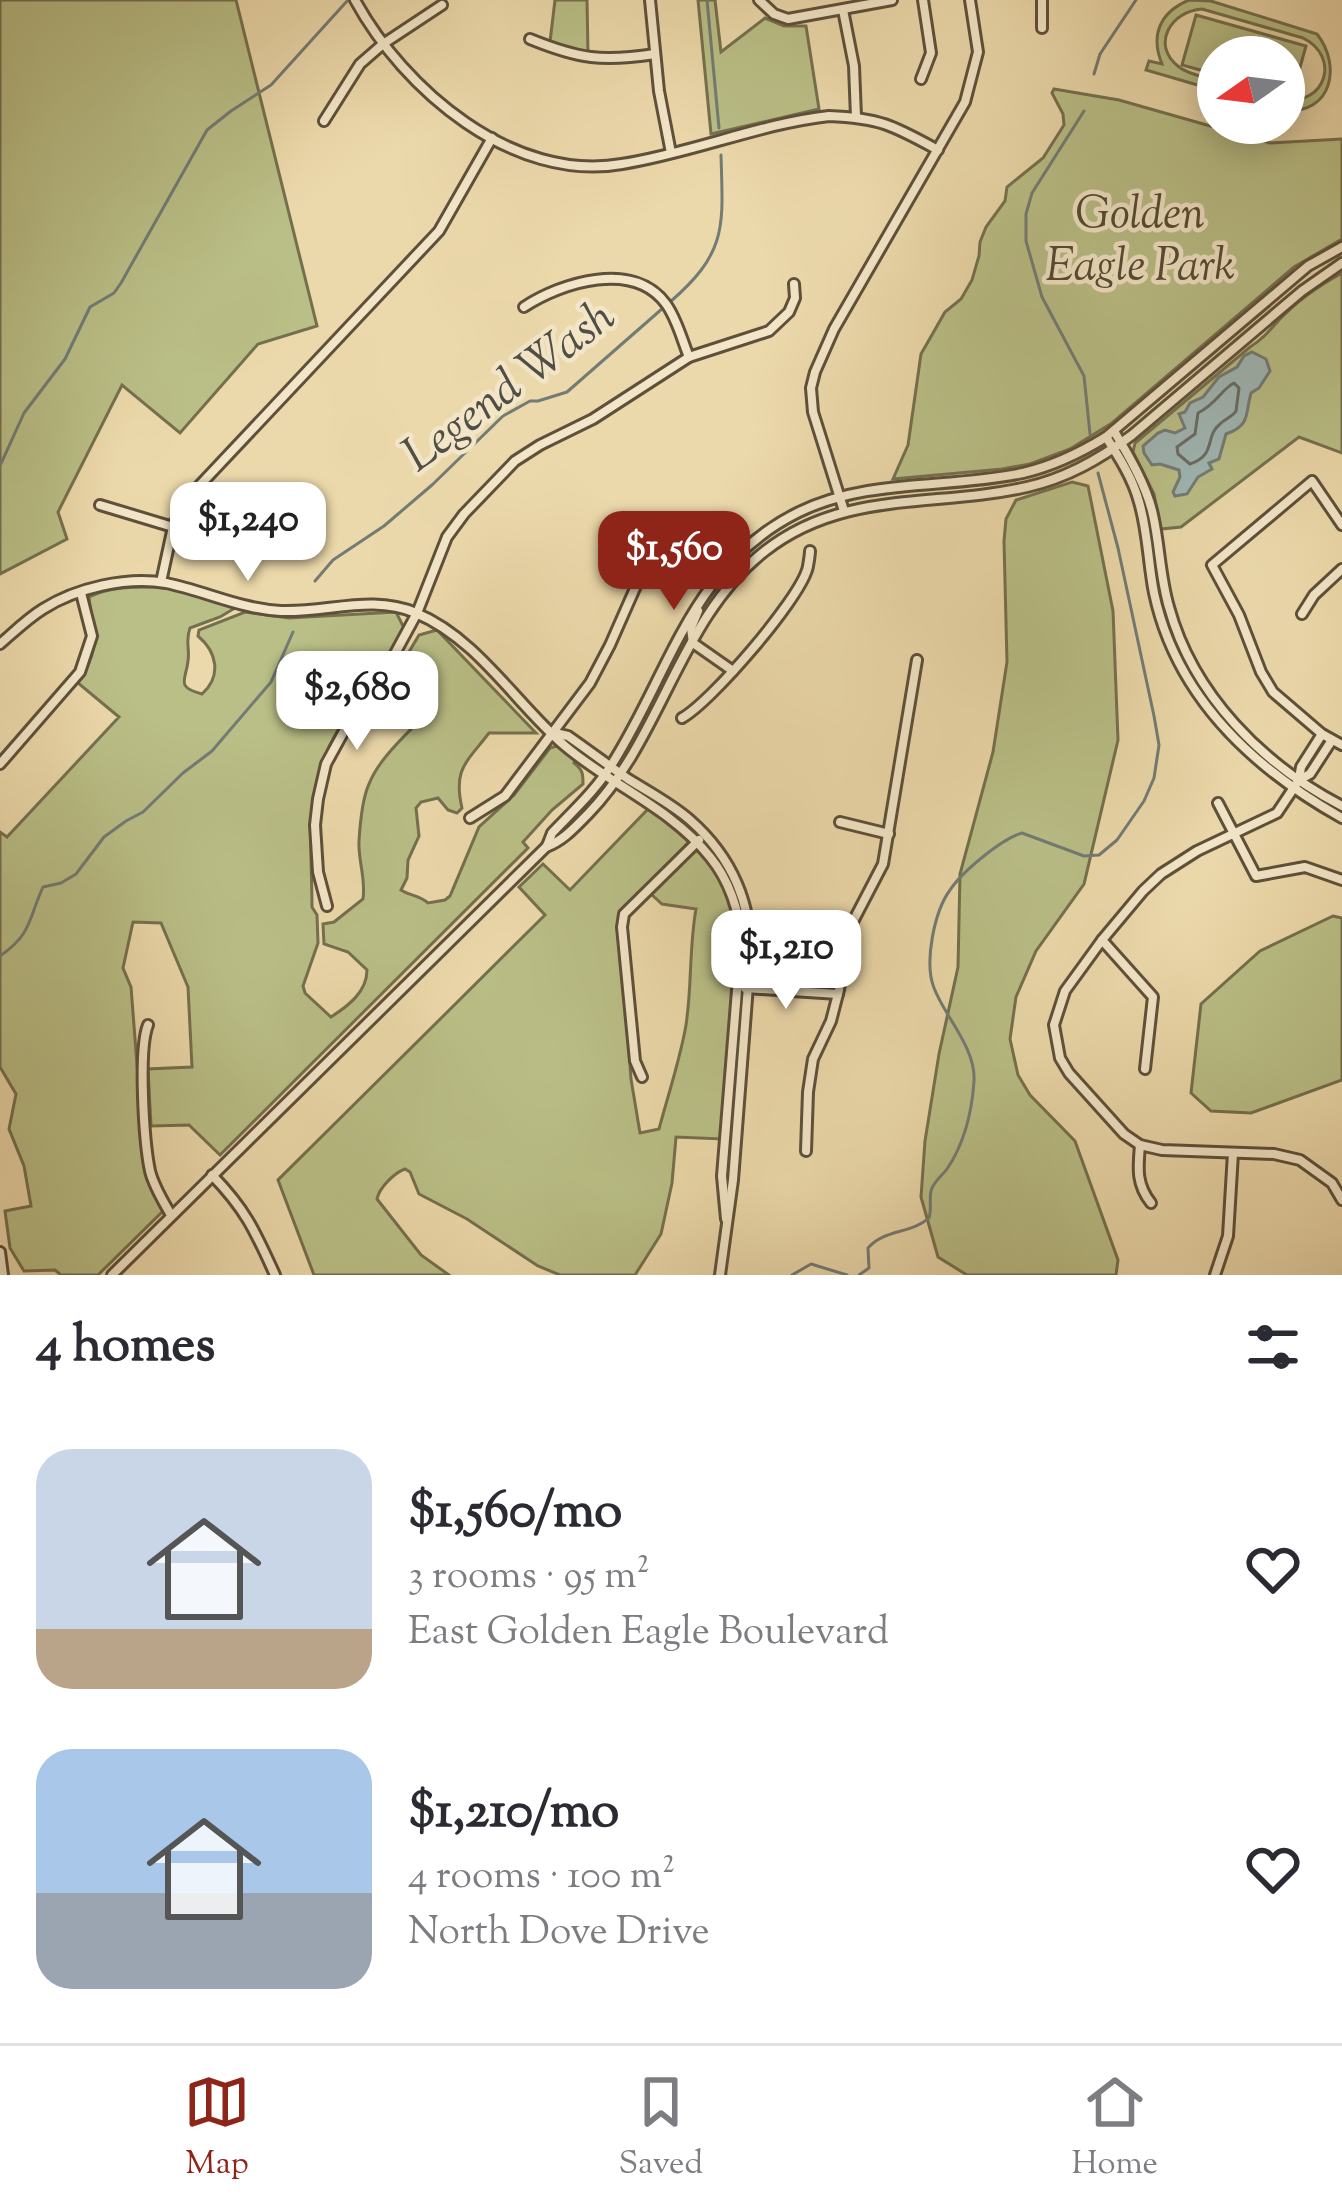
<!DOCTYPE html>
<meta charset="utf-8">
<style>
body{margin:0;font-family:"Sorts Mill Goudy",serif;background:#f7f7f7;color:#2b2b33;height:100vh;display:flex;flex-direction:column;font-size:45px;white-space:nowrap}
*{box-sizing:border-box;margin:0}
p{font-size:39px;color:#7c7c81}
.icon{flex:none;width:66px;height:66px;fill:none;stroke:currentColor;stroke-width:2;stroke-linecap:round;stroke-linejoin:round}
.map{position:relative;height:1275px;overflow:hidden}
.details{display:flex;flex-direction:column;background:#fff;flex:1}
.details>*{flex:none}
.needle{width:78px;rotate:256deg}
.fabs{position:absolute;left:1197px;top:36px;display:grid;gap:24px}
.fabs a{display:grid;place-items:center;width:108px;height:108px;border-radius:50%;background:#fff;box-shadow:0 6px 30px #0003;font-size:60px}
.price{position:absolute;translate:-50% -102px;padding:0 27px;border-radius:24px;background:#fff;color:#222;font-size:39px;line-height:78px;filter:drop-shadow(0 3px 6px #0008)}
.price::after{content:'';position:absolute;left:50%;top:72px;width:36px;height:27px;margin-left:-18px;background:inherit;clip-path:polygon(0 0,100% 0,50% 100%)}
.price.current{background:#8f2418;color:#fff}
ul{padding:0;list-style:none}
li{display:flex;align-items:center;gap:36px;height:300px;padding:0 36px}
li span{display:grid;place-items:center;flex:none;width:336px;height:240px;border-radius:36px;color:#555}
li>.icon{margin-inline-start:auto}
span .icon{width:144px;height:144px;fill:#fffc;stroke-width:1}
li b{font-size:51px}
h2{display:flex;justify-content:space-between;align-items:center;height:144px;padding:0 36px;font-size:51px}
.tabs{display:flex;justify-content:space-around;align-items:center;height:168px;border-top:3px solid #e1e1e2;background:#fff;font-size:33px;color:#7c7c81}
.tabs a{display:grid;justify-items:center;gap:6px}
.tabs .current{color:#8f2418}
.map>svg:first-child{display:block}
</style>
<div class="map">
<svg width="1342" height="1275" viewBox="0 0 1342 1275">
<rect width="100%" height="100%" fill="#ecd9ab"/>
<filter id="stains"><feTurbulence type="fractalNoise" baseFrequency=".00167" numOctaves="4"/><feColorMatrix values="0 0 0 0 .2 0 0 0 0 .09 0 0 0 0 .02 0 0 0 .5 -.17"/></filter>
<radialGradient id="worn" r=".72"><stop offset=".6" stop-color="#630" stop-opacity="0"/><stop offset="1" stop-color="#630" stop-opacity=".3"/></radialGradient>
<!-- green -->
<g fill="#babf87" stroke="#74704e" stroke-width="3">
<path d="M 0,0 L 236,0 L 317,326 L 258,344 L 180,433 L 122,385 L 58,512 L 67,539 L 0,574 Z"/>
<path d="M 555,0 L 587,0 L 588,54 L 550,42 Z"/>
<path d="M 698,0 L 715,0 L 721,52 L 765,18 L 784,26 L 806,26 L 819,109 L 711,134 Z"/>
<path d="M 1189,0 L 1211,1 L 1317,34 C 1342,66 1332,115 1284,110 L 1284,100 C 1326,105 1341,57 1303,38 L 1202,9 C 1171,11 1150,45 1179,67 C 1189,75 1206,77 1218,81 L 1218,91 L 1146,70 L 1149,61 L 1162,64 C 1150,35 1160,12 1189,0 Z"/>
<path d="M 1196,15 L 1306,46 L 1292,96 L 1284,94 L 1284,57 L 1218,57 L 1218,75 L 1182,65 Z"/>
<path d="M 1054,89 L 1119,100 L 1270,143 L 1342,139 L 1342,239 L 1294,267 L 1112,423 L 1070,449 L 1030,464 L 1002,469 L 893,479 L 908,445 L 921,354 L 945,312 L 961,299 L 972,280 L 979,256 L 980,242 L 986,227 L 1005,201 L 1007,187 L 1043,158 L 1064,125 L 1063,114 L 1052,93 Z"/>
<path d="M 1342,273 L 1342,453 L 1299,437 L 1181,527 L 1161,529 L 1154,494 L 1133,452 L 1135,443 L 1250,347 C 1263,339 1269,331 1279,320 C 1296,302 1320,285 1342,273 Z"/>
<path d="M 1072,482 L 1088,486 L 1113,611 L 1118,740 L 1084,884 L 1036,951 L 1016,997 L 1010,1039 L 1018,1075 L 1030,1095 L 1075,1141 L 1118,1260 L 1116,1275 L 967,1275 L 938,1257 L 921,1197 L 925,1141 L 939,1054 L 958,967 L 960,874 L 993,752 L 1007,662 L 1004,541 L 1006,519 L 1016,500 Z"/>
<path d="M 159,587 L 187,592 L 235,608 L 220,617 L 190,628 C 185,641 190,648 188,661 C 186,680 175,687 202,694 C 222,676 217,652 198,636 L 199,630 L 245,612 L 289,618 L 396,612 L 404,628 C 381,677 338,716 321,766 C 306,810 312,861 312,907 L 317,915 L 318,943 L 303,986 L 305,993 L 331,1017 C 348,1006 367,992 367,970 L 348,952 L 324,944 L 323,924 L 334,922 L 363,899 C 366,878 358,861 359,841 C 360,825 362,799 369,784 C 380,756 411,731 430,709 L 414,678 L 400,667 L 419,635 L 437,630 L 536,733 L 489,733 C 466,763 453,769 462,808 L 457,813 L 448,810 L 438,798 L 421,802 L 416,808 L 419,836 L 408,860 L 407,878 L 401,890 C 410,896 419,895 428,903 L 445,900 L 450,896 L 479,827 L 514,795 L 550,748 L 557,746 L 576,759 L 574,763 C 583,770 583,774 583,784 L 552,810 L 523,842 L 528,848 L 220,1155 L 189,1125 L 151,1126 L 148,1069 L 192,1067 L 188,987 L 161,923 L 133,922 L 123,968 L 131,987 L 145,1168 L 152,1190 L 164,1210 L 98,1275 L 61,1275 L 55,1270 L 24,1271 L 10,1248 L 5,1211 L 31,1206 L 24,1166 L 9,1129 L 16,1094 L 0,1067 L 0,832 L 7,837 L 119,717 L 78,683 C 102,646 93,637 89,597 C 110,586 135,587 159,587 Z"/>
<path d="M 649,808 L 684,834 L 690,841 L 625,908 L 620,919 L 631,1079 L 640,1133 L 659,1129 C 668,1095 680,1060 686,1025 C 692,986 689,948 696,909 L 662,904 L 650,893 L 693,851 L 701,851 L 723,885 L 732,907 L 736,931 L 737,955 L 722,1139 L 676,1137 L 672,1183 L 661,1234 L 635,1275 L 560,1275 L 538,1266 L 467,1219 L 419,1194 L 410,1172 L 405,1169 C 394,1173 379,1188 377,1199 L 421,1255 L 449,1275 L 314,1275 L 278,1180 L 545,915 L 519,887 L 543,864 L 570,890 Z"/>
<path d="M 1333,916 L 1342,918 L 1342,1080 L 1251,1113 L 1211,1111 L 1191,1093 L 1201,1004 L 1260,951 Z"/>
</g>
<!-- water -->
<path fill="#9fb7b6" stroke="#727b75" stroke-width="3" d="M 1252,352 L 1266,359 L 1270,371 L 1259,388 L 1251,393 C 1245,414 1251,425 1226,434 L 1219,459 L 1209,463 L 1212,469 L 1198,477 L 1187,494 L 1175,496 L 1173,492 L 1180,477 L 1179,470 L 1160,464 L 1152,465 L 1144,453 L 1143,446 L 1158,433 L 1165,430 L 1175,433 L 1185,428 L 1179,414 L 1185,412 L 1190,403 L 1203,397 L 1219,377 L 1237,367 L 1244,356 Z"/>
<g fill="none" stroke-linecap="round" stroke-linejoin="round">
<!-- shore -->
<path stroke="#666c65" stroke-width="3" d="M 1234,383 L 1239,388 L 1236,411 C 1232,417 1225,419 1220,424 C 1204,437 1217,455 1190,464 L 1178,454 L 1177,447 L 1195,434 L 1198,413 C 1216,404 1222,389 1234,383 Z"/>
<!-- stream -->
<g stroke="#727b75" stroke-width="3">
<path d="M 707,0 L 719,128"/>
<path d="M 1094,74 L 1100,54 L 1136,0"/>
<path d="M 1084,111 L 1032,193 L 1026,214 L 1026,241 L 1042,297 L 1084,376 L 1090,434"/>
<path d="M 670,302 C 728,252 723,226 721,155"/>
<path d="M 0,466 L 24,413 L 65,359 L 90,307 L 114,293 L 121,283 L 207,130 L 231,111 L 271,85 L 348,0"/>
<path d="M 315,581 L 333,560 L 384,526 L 432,485 L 503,416 L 530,401 L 538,401 L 567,392 L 663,308"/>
<path d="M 0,956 C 32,934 28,920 43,887 L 61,883 L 76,874 L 104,837 L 126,821 L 143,812 L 183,773 L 212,751 L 271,682 L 293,632"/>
<path d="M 792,1275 L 811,1264 L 847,1275"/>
<path d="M 859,1275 L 869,1268 L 868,1248 C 884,1229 911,1234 929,1218 C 932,1209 929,1200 931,1191 C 933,1182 942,1176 947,1169 C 964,1144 972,1111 974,1081 C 976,1048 945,1017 934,988 C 924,963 934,912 950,890 C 962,872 1001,839 1022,833 L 1084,856 L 1099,855 L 1117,840 L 1144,801 L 1154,778 L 1159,745 L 1154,716 L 1118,548 L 1098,473"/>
</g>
<defs>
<g id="minor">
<path d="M 355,0 C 404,90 513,183 622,164 C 692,153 759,124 829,116 C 881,118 894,126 938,150"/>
<path d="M 650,0 L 659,91 L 671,153"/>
<path d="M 759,0 L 774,14 L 788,19 L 892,0"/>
<path d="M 843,10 L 854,66 L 856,117"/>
<path d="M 1042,28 L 1042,0"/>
<path d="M 530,39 C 579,59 602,62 655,54"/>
<path d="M 921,79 L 931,53 L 923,0"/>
<path d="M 324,121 L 360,64 L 383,44 L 442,5"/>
<path d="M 524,307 C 562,282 634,260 666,304 C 677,319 682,340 689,357"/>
<path d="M 1114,431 C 1129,456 1147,487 1153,515 C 1160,546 1160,577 1169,607 C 1193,695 1263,765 1342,806"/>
<path d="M 1106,437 C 1119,457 1133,479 1139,502 C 1148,532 1148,563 1154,593 C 1176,697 1253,768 1342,818"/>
<path d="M 100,505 L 173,527"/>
<path d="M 844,511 L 813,412 L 811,388 L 815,372 L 834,329 L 965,102 L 978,52 L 970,0"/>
<path d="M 1342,525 L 1312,481 L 1212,565 L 1239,615 L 1261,672 L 1273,692 L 1322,734 L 1342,745"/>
<path d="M 161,582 L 173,527 L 184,502 L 439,231 L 492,138"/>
<path d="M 698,611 L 691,628 L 693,643 L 733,671"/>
<path d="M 1302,614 L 1314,595 L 1342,569"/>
<path d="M 0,644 C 14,632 27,619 43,609 C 76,588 127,576 166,583 C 205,591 241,609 281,611 C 327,613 372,594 416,613 C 478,639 516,704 565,746 C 611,785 672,809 710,857 C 729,880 740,912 741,941 L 722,1176 L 726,1219"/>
<path d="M 682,718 C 711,702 797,602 807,570 C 808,568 810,554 810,551"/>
<path d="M 555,733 L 568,736 C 588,750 608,765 628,779 C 649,792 672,804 690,820 C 732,857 753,905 750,960 L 733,1180 L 720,1275"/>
<path d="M 1332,740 L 1310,774 L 1299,780 L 1277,813 L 1197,851 L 1161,874 L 1143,891 L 1102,940 L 1065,991 L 1054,1025 L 1060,1058 L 1069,1073 L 1124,1134 L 1140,1145 L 1162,1150 L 1274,1154 L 1300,1160 L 1332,1183 L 1342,1200"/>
<path d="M 0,764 L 80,672 L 92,636 L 81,593"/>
<path d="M 1299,779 L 1301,767 L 1322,734"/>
<path d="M 1218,803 L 1256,876 L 1305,867 L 1342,880"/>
<path d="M 470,818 L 505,796 L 590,683 L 610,645 L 651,552"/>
<path d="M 840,822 L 889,834"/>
<path d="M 547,846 L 552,833 C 573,811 596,790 612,764 C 671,671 691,565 799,512 C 868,478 949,489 1023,473 C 1053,466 1080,453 1106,437 L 1308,266 L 1342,247"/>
<path d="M 327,906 L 318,872 L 315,825 L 318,799 L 326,764 L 349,722 L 392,659 L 417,613 L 447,537 L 464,514 L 515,461 L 540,445 L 593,419 L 689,357 L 769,331 L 789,312 L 795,298 L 794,284"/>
<path d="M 820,924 L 846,935"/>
<path d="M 1102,940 L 1153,997 L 1145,1069"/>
<path d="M 745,976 L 840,984"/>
<path d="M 745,988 L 838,994"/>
<path d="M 148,1025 C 138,1050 144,1142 150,1171 C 154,1187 163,1201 171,1215"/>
<path d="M 642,1077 L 635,1061 L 622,927 L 624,914 L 699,840"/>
<path d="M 1140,1145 C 1138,1168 1136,1184 1151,1203"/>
<path d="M 806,1151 L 808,1092 L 813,1059 L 831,1021 L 839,990 L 846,935 L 883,864 L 917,660"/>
<path d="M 212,1175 C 246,1210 255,1231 275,1275"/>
<path d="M 0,1252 L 3,1275"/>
<path d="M 112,1275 L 546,847 C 564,840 575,827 588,814 C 663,737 679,618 765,551 C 844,489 936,508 1027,487 C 1067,478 1100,459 1132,435 L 1302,291 L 1342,263"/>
<path d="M 1215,1275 L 1228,1236 L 1233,1153"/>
</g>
</defs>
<!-- minor casing -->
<use href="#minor" stroke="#5e503a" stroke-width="14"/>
<!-- minor -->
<use href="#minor" stroke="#f3e6c8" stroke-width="8"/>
</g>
<g text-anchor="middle" stroke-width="9" stroke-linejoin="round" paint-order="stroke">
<!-- park labels -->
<g font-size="45" font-style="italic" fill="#514931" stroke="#f3e6c8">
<text x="1140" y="227">Golden<tspan x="1140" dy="52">Eagle Park</tspan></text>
</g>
<!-- water labels -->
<g font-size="48" font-style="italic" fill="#504f45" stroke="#f3e6c8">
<text transform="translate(507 384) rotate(-37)" y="17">Legend Wash</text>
</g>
</g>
<rect width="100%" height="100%" filter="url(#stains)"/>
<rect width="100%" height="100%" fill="url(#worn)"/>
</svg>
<div class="fabs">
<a><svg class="needle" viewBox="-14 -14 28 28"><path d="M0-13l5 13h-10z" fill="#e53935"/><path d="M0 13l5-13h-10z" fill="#7c7c81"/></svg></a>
</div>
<b class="price" style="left:248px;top:584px">$1,240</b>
<b class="price current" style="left:674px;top:613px">$1,560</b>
<b class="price" style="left:357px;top:753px">$2,680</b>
<b class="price" style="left:786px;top:1012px">$1,210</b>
</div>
<section class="details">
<h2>4 homes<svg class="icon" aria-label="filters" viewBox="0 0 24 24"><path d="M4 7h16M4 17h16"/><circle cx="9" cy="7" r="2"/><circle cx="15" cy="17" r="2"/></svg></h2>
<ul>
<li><span style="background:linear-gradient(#c9d6e8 75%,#b9a48a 0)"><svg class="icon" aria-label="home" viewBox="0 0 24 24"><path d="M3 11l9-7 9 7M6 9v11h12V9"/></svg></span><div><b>$1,560/mo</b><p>3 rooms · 95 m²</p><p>East Golden Eagle Boulevard</p></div><svg class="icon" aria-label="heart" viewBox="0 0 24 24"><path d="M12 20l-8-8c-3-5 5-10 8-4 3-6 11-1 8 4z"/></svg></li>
<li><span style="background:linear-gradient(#a9c7e8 60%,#9aa5b1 0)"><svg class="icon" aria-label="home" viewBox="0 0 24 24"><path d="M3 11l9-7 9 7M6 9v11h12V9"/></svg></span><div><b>$1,210/mo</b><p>4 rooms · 100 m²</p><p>North Dove Drive</p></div><svg class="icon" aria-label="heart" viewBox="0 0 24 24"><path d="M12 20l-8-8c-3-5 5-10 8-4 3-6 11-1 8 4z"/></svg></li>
</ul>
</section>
<nav class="tabs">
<a class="current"><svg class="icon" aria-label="map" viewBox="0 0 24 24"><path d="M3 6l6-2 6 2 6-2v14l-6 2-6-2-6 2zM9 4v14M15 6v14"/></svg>Map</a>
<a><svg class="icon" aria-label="saved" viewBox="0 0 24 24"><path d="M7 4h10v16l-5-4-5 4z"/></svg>Saved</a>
<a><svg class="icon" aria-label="home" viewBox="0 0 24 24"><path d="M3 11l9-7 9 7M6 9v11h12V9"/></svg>Home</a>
</nav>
